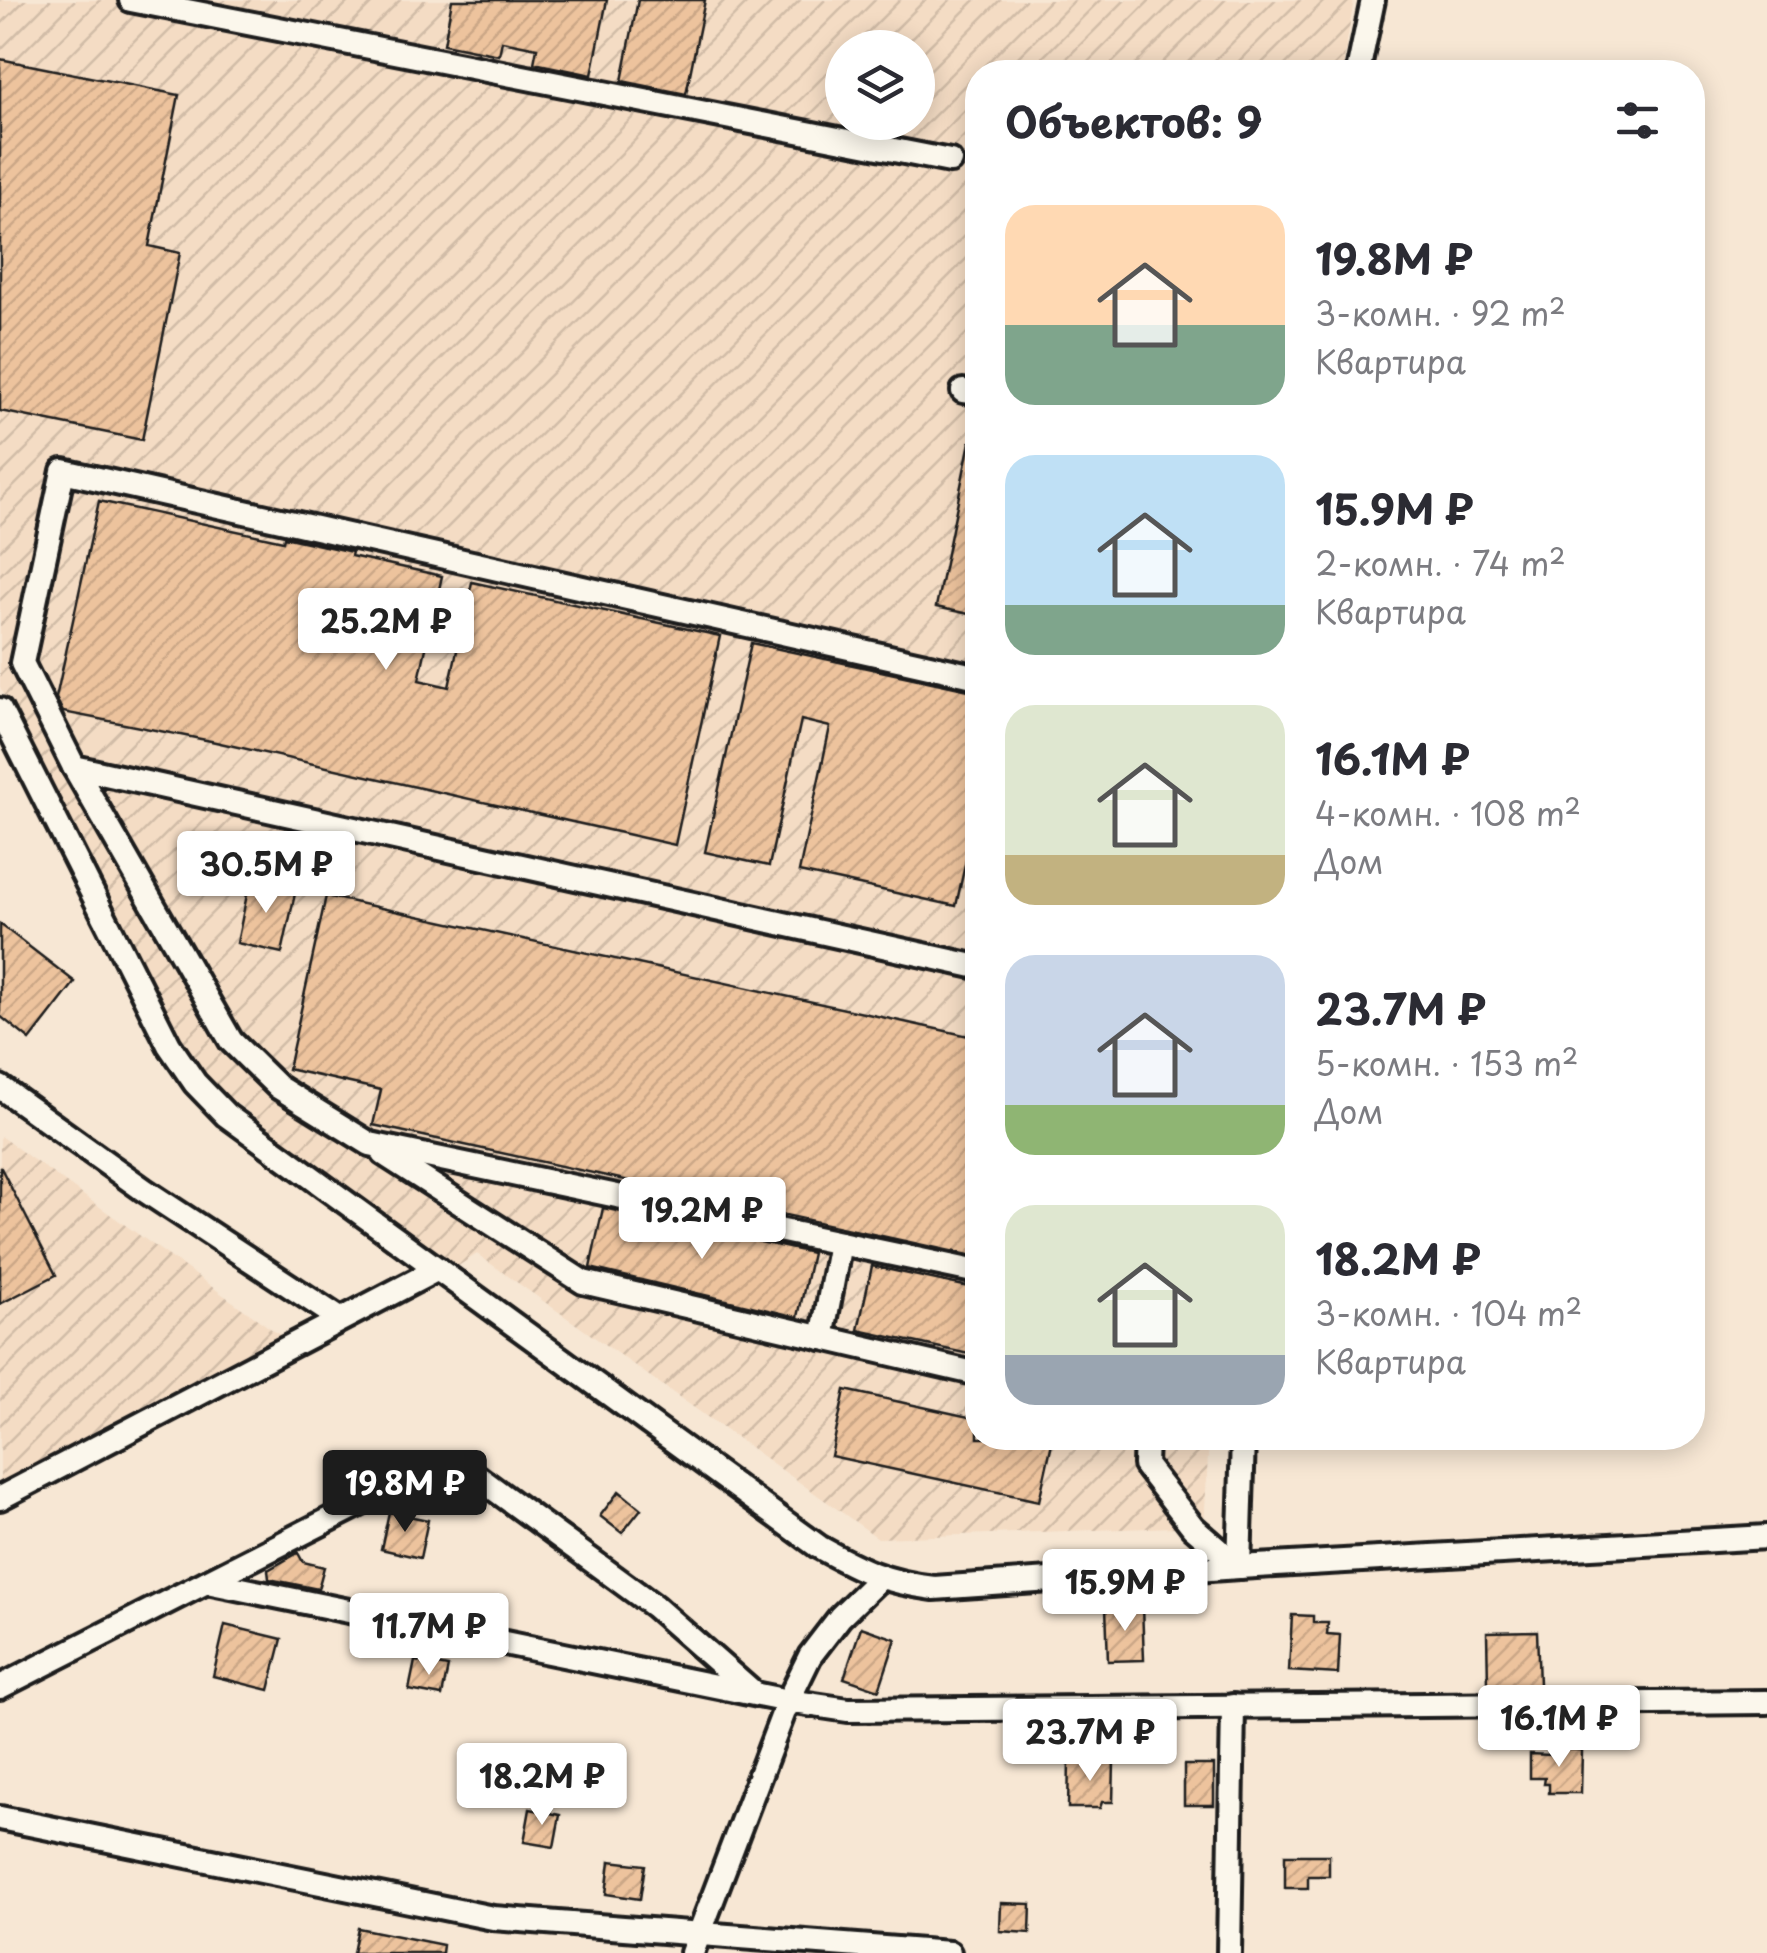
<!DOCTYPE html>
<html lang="ru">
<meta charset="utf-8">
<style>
body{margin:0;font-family:"Playpen Sans",sans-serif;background:#f2f2f3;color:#2b2b33;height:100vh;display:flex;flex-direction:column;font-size:38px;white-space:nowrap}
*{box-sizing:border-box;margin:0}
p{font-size:32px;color:#7c7c81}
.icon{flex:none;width:55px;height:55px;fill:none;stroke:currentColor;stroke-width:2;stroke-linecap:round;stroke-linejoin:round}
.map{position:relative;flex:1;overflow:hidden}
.details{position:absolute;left:965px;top:60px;width:740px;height:1390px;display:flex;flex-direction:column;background:#fff;border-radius:40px;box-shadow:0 5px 25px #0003}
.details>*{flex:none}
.tools{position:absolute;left:825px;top:30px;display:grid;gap:20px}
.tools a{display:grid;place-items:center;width:110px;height:110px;border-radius:50%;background:#fff;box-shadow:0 5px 25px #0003;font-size:50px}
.price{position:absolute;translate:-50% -85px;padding:0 22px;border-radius:10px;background:#fff;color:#222;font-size:32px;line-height:65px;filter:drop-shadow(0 2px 5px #0008)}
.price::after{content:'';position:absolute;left:50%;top:60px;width:30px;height:22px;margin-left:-15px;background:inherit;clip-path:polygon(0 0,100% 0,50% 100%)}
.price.selected{background:#1c1c1c;color:#fff}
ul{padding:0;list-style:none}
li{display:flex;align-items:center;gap:30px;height:250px;padding:0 40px}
li span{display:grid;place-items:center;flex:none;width:280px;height:200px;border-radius:30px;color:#555}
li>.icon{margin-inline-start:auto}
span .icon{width:120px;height:120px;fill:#fffc;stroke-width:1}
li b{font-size:42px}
h2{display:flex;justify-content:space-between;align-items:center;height:120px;padding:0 40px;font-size:42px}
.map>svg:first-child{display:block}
</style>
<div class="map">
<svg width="1767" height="1953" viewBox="0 0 1767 1953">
<defs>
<pattern id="industrial-furrows" width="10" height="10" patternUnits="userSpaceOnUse" patternTransform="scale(2.5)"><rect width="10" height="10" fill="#f4dcc4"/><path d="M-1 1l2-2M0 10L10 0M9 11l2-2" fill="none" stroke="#d1bca8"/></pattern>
<pattern id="building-hatch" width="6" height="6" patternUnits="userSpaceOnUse" patternTransform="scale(2.5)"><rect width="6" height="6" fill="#edc39d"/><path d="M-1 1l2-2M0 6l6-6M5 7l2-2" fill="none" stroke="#cba787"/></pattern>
</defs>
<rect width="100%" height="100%" fill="#f7e7d4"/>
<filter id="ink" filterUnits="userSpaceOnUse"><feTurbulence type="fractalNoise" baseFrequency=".01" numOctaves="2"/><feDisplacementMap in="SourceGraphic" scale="20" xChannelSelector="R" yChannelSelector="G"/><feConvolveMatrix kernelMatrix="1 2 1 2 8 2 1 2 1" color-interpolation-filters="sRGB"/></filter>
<g filter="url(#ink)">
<!-- industrial -->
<g fill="url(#industrial-furrows)" fill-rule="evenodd">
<path d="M 0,0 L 1354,0 L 1342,72 L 978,72 L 978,1438 L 1209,1438 L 1204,1526 L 878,1538 L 477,1254 L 452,1270 L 191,1068 L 0,687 ZM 842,48 L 918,48 L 918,122 L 842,122 Z"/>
<path d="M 0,1136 L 284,1338 L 0,1485 Z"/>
</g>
<!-- building -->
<g fill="url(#building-hatch)" stroke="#1c1c1c" stroke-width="2.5">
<path d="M 452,0 L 607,0 L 592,75 L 534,63 L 537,48 L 502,41 L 499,55 L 444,44 Z"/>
<path d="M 638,0 L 705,0 L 686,94 L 622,81 Z"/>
<path d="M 0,59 L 179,95 L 149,246 L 180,253 L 142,440 L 0,411 Z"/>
<path d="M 970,442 L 978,443 L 978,616 L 936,607 Z"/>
<path d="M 99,501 L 283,541 L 284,537 L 352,552 L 351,556 L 442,576 L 419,680 L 449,687 L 472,582 L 720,636 L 675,845 L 211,741 L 63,712 L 56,698 Z"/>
<path d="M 751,643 L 978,692 L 978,805 L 956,906 L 799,872 L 830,727 L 801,720 L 769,866 L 705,852 Z"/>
<path d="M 250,880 L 296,889 L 282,953 L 237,943 Z"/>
<path d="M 326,896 L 978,1038 L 978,1257 L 373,1125 L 381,1090 L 288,1069 Z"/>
<path d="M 0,924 L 75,982 L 30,1040 L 0,1016 Z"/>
<path d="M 0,1166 L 56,1275 L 0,1304 Z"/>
<path d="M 603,1208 L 812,1253 L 798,1317 L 590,1268 Z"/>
<path d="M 872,1266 L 978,1289 L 978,1356 L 858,1330 Z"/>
<path d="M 845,1390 L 978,1419 L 978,1438 L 1053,1438 L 1039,1501 L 831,1456 Z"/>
<path d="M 619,1491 L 641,1509 L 622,1533 L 600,1516 Z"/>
<path d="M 389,1512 L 428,1520 L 420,1558 L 381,1549 Z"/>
<path d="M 298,1553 L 303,1562 L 324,1567 L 318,1589 L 269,1579 L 268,1570 Z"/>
<path d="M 1142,1606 L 1144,1660 L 1108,1661 L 1106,1607 Z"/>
<path d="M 1292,1615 L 1313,1616 L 1313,1623 L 1328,1623 L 1327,1634 L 1340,1635 L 1338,1674 L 1289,1671 Z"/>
<path d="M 225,1625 L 282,1639 L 269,1690 L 213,1676 Z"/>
<path d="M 861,1627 L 896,1639 L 879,1690 L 844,1678 Z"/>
<path d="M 1537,1631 L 1539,1685 L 1488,1686 L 1487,1632 Z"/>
<path d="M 415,1661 L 448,1667 L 442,1696 L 409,1690 Z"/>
<path d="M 1551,1749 L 1582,1750 L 1581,1793 L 1549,1793 L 1549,1784 L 1544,1784 L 1545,1778 L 1530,1778 L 1530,1754 L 1551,1755 Z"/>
<path d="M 1069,1761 L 1114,1762 L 1113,1802 L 1102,1802 L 1100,1808 L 1068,1808 Z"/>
<rect x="1184" y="1765" width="30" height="40"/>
<path d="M 530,1809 L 560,1815 L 554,1847 L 524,1842 Z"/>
<path d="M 1285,1855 L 1329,1855 L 1329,1876 L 1308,1876 L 1308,1888 L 1285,1888 Z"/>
<path d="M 610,1861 L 645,1865 L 640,1899 L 606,1894 Z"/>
<path d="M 1001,1903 L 1031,1904 L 1030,1933 L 1000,1931 Z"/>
<path d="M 358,1928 L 443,1945 L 442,1953 L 353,1953 Z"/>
</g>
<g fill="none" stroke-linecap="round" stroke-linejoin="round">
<defs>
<g id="minor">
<path d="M 131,0 L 950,161"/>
<path d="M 1358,72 L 1373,0"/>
<path d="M 963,391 L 978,393"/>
<path d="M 978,677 L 63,471 L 22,663 L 74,767 L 978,967"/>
<path d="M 0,710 L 169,1045 L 195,1083 L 226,1115 L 819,1547 C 862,1571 885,1582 934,1588 L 1239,1567 L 1767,1537"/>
<path d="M 74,767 L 231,1041 L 278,1087 L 370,1144 L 978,1272"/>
<path d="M 0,1087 L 144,1190 L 340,1319"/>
<path d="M 384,1154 L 583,1282 L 978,1374"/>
<path d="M 822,1338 L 840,1243"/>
<path d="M 1146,1438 L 1145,1465 L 1193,1527 L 1239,1567"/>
<path d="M 0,1498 L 438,1269"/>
<path d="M 1239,1567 L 1243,1438"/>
<path d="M 207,1582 L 788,1701 L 848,1710 L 1767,1702"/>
<path d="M 0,1687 L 419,1474 C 443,1467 457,1467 479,1478 L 654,1606 L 753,1693"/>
<path d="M 0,1818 L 493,1918 L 949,1953"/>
<path d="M 692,1953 L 788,1701 L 810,1656 L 840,1617 L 880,1578"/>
<path d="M 1229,1953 L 1233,1706"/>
</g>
</defs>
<!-- minor casing -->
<use href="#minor" stroke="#1c1c1c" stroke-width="30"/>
<!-- minor -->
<use href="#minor" stroke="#fbf7ec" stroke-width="22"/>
</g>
</g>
</svg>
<div class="tools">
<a><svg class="icon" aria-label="layers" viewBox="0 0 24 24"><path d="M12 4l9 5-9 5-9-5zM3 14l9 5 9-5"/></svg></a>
</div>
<b class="price" style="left:386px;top:673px">25.2M ₽</b>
<b class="price" style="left:266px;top:916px">30.5M ₽</b>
<b class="price" style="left:702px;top:1262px">19.2M ₽</b>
<b class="price selected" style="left:405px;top:1535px">19.8M ₽</b>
<b class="price" style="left:1125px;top:1634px">15.9M ₽</b>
<b class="price" style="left:429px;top:1678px">11.7M ₽</b>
<b class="price" style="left:1559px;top:1770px">16.1M ₽</b>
<b class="price" style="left:1090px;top:1784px">23.7M ₽</b>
<b class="price" style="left:542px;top:1828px">18.2M ₽</b>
<section class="details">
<h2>Объектов: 9<svg class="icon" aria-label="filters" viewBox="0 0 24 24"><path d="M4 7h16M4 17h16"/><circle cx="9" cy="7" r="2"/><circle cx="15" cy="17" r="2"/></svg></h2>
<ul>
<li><span style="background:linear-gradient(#ffd9b3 60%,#7fa58c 0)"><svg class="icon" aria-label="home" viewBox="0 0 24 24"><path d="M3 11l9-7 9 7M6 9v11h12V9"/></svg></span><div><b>19.8M ₽</b><p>3-комн. · 92 m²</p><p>Квартира</p></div></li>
<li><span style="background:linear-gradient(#bfe0f5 75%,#7fa58c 0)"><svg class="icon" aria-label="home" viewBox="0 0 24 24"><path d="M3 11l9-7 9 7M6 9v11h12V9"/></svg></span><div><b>15.9M ₽</b><p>2-комн. · 74 m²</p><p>Квартира</p></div></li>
<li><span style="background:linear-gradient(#dfe7d0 75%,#c2b280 0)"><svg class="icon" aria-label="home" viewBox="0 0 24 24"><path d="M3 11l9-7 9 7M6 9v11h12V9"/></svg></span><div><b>16.1M ₽</b><p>4-комн. · 108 m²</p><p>Дом</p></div></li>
<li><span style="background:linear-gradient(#c9d6e8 75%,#8fb573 0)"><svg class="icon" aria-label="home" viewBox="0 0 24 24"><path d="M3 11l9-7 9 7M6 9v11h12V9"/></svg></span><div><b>23.7M ₽</b><p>5-комн. · 153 m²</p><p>Дом</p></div></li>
<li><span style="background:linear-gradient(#dfe7d0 75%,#9aa5b1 0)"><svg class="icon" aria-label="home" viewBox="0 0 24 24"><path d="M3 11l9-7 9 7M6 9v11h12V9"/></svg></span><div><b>18.2M ₽</b><p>3-комн. · 104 m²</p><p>Квартира</p></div></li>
</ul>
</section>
</div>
